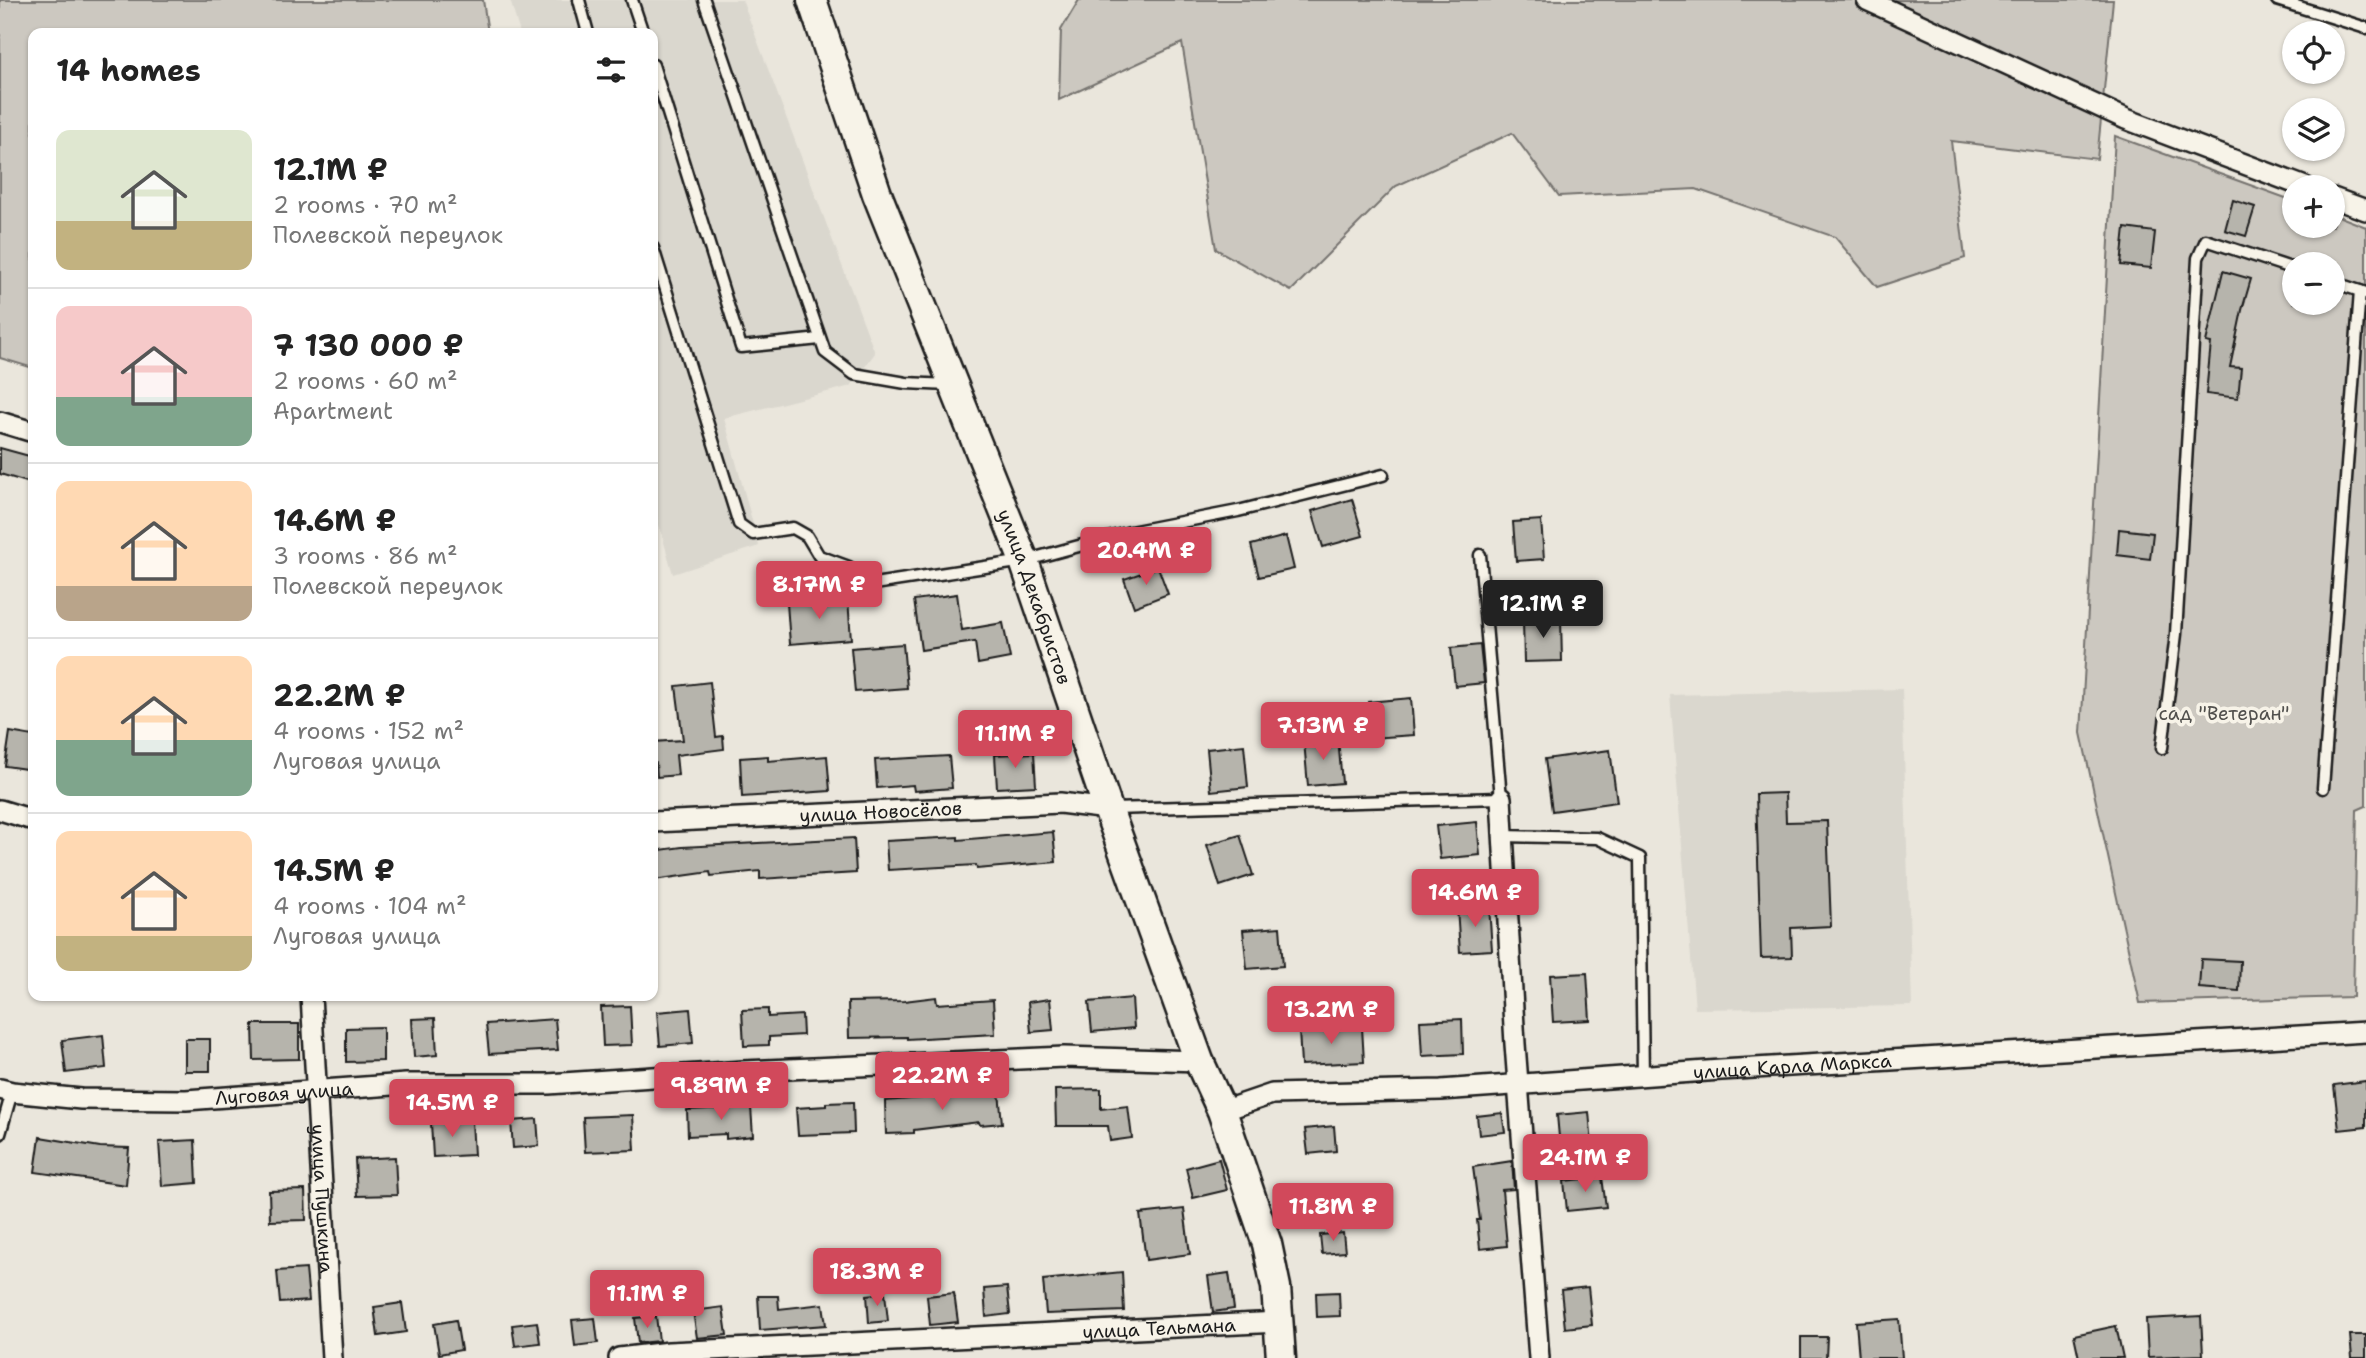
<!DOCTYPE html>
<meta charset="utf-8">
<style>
body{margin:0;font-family:"Shantell Sans",sans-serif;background:#f6f6f6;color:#222;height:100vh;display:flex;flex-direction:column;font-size:26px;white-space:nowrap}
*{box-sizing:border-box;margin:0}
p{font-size:23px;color:#767676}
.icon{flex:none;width:38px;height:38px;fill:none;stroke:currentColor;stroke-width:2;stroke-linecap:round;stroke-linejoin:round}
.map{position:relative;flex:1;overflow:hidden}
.panel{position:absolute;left:28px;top:28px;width:630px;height:973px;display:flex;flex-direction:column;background:#fff;border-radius:14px;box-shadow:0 2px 5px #0004}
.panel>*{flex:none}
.tools{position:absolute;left:2282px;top:21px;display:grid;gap:14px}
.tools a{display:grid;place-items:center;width:63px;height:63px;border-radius:50%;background:#fff;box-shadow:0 2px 5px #0004;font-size:35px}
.price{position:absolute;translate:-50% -60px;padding:0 16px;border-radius:7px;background:#d1495b;color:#fff;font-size:23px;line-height:46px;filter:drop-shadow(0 2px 4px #0008)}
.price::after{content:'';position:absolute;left:50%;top:42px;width:21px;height:16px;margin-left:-10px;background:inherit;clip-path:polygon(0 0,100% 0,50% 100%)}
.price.current{background:#222;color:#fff}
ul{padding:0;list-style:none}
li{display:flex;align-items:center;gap:21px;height:175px;padding:0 28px}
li+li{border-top:2px solid #e0e0e0}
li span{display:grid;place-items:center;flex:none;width:196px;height:140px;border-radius:14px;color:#555}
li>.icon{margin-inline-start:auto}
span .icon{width:84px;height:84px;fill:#fffc;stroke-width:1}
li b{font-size:30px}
h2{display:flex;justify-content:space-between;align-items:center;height:84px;padding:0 28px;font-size:30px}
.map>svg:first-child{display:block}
</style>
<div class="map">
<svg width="2366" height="1358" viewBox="0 0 2366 1358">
<rect width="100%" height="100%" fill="#eae6dc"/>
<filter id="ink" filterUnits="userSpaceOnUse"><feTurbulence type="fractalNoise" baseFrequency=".0143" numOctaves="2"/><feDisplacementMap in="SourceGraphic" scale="14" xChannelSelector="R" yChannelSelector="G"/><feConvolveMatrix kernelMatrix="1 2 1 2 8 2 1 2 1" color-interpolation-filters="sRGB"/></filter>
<g filter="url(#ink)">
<!-- built -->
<g fill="#dad7ce">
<path d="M 510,0 L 742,0 L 875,353 L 851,386 L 724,418 L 759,546 L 673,574 L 653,504 L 653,33 L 520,33 Z"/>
<path d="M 1902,689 L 1912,1006 L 1695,1009 L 1670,695 Z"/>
</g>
<!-- green -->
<g fill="#ccc8c0" stroke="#74726e" stroke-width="2" fill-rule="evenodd">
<path d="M 0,0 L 483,0 L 488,33 L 33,33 L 33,368 L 0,358 Z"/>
<path d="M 1079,0 L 2113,0 L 2097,159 L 1951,141 L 1965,258 L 1877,287 L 1835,237 L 1696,189 L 1559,196 L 1512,133 L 1396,186 L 1291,291 L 1216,249 L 1182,43 L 1059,100 L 1061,30 Z"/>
<path d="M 2115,136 L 2294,201 L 2294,226 L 2333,226 L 2333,214 L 2366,227 L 2366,806 L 2357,810 L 2353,997 L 2140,1003 L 2081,733 ZM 2294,264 L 2333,264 L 2333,303 L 2294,303 Z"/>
</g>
<!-- building -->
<g fill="#b6b4ac" stroke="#1c1c1c" stroke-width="2">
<path d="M 2233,200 L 2255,207 L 2246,236 L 2225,230 Z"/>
<path d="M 2125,228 L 2155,232 L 2151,268 L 2121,265 Z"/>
<path d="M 2223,271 L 2251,279 L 2242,310 L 2230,367 L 2241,368 L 2238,398 L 2206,394 L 2211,343 L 2206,342 Z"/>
<path d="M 0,448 L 33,457 L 33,484 L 0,474 Z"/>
<path d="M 1352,499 L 1363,536 L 1323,547 L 1312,511 Z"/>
<path d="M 1541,520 L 1544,559 L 1516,561 L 1513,522 Z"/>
<path d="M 2119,529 L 2153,533 L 2150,559 L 2117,555 Z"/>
<path d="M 1286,536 L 1294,569 L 1259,577 L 1251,545 Z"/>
<path d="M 1158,567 L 1168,594 L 1134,607 L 1124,579 Z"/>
<path d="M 957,594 L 962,630 L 1003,623 L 1010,658 L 978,664 L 975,642 L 921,650 L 914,600 Z"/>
<path d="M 848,599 L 851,639 L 790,644 L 787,603 Z"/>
<path d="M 1561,619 L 1562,661 L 1524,662 L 1523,620 Z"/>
<path d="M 903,644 L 907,688 L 855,692 L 851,648 Z"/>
<path d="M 1480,645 L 1484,683 L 1455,686 L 1451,648 Z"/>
<path d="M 710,682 L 716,737 L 723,736 L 724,749 L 676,755 L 678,775 L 657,777 L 656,763 L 653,763 L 653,742 L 683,740 L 676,686 Z"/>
<path d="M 1411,698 L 1414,735 L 1371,738 L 1368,702 Z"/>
<path d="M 10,732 L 33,736 L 33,770 L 5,766 Z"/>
<path d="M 1338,738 L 1342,783 L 1308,786 L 1304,741 Z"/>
<path d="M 1244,745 L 1248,787 L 1211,791 L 1207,749 Z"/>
<path d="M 1610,750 L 1617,802 L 1552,811 L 1545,759 Z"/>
<path d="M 1034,753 L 1036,786 L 997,788 L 995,755 Z"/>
<path d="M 768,756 L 768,761 L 827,756 L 830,791 L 742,797 L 740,758 Z"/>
<path d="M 949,756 L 952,788 L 914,791 L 913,785 L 877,788 L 875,760 Z"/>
<path d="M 1785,793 L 1786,822 L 1827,821 L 1831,926 L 1791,928 L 1792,957 L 1761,958 L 1756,794 Z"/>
<path d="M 1477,822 L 1480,855 L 1440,859 L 1436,826 Z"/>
<path d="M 1053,832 L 1056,862 L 977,869 L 976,865 L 888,870 L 886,841 L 958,837 L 958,840 Z"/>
<path d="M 1240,835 L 1253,875 L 1220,886 L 1207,845 Z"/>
<path d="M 854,838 L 856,873 L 760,879 L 760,871 L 711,876 L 710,872 L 653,880 L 653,851 L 682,847 Z"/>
<path d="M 1489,906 L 1492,950 L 1460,952 L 1457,908 Z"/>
<path d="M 1280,927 L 1283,966 L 1247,969 L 1243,930 Z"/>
<path d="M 2201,959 L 2240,961 L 2239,991 L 2199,988 Z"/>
<path d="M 1587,973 L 1590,1020 L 1553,1022 L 1550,975 Z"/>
<path d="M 936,997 L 937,1004 L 993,1000 L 995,1034 L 907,1039 L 907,1037 L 849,1038 L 848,1002 L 904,1001 Z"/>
<path d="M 1132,998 L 1134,1028 L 1092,1032 L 1089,1002 Z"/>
<path d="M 1050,999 L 1053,1030 L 1031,1032 L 1028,1002 Z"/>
<path d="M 630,1006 L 632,1045 L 603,1046 L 601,1007 Z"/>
<path d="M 690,1009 L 693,1043 L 660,1046 L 657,1012 Z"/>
<path d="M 768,1009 L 768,1017 L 802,1015 L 803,1035 L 769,1037 L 769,1045 L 744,1046 L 742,1010 Z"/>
<path d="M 435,1018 L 437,1055 L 414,1057 L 412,1019 Z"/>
<path d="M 555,1019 L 558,1050 L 489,1054 L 486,1024 Z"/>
<path d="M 1462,1019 L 1463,1054 L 1422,1056 L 1420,1021 Z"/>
<path d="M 253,1024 L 299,1024 L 299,1059 L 254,1060 Z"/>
<path d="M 383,1027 L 383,1061 L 346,1062 L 346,1028 Z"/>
<path d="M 1362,1027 L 1364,1062 L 1301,1065 L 1299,1030 Z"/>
<path d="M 103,1035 L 106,1068 L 66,1073 L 62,1040 Z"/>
<rect x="185" y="1039" width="25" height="32"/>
<path d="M 2366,1081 L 2366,1127 L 2339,1130 L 2334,1085 Z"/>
<path d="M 1101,1089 L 1101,1109 L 1128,1106 L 1132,1138 L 1110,1141 L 1108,1126 L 1056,1126 L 1055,1090 Z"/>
<path d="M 999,1092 L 1002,1123 L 980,1125 L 979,1122 L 914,1130 L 914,1133 L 886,1134 L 885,1101 Z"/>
<path d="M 853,1102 L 854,1133 L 798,1135 L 796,1108 L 826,1106 L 826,1103 Z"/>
<path d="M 751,1107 L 753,1136 L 726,1139 L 726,1134 L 688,1136 L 687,1110 Z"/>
<path d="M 1589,1112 L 1592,1145 L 1560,1148 L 1557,1115 Z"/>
<path d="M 1502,1113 L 1505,1132 L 1479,1135 L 1477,1116 Z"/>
<path d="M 633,1115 L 635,1150 L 585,1152 L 583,1117 Z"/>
<path d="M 537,1119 L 539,1146 L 513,1148 L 511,1121 Z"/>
<path d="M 472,1121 L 474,1155 L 433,1157 L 431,1123 Z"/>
<path d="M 1334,1126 L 1336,1151 L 1308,1154 L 1305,1129 Z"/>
<path d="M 40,1137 L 100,1147 L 129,1148 L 126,1185 L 35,1172 Z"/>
<path d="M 195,1140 L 197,1183 L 162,1186 L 159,1142 Z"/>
<path d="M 395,1157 L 397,1195 L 357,1196 L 355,1159 Z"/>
<path d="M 1219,1159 L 1227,1190 L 1193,1198 L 1186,1168 Z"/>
<path d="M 1512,1161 L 1514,1189 L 1502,1190 L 1507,1246 L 1480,1249 L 1477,1220 L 1480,1220 L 1473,1167 Z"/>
<path d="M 1602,1177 L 1606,1207 L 1567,1211 L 1564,1181 Z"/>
<path d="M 305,1190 L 306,1220 L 270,1221 L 269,1191 Z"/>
<path d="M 1184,1209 L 1190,1254 L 1146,1260 L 1140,1214 Z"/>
<path d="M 1343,1233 L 1345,1252 L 1322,1254 L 1320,1235 Z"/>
<path d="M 306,1269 L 309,1301 L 280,1303 L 277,1271 Z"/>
<path d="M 1122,1272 L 1124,1311 L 1046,1314 L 1043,1280 Z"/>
<path d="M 1229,1273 L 1234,1309 L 1213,1312 L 1208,1276 Z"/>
<path d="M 1007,1287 L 1010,1314 L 986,1317 L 984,1289 Z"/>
<path d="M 1588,1287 L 1592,1325 L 1565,1328 L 1561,1290 Z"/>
<path d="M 1339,1292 L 1340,1316 L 1317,1317 L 1316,1293 Z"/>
<path d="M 885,1293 L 888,1321 L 869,1323 L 867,1295 Z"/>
<path d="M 954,1293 L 958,1322 L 930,1325 L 927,1296 Z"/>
<path d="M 758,1296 L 778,1296 L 779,1309 L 823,1304 L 826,1325 L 760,1330 Z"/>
<path d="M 402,1303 L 406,1332 L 378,1336 L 374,1307 Z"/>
<path d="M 723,1307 L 727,1335 L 697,1338 L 693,1311 Z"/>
<path d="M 656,1316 L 659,1341 L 638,1343 L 635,1318 Z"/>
<path d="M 2201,1316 L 2203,1355 L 2148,1357 L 2146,1319 Z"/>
<path d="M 595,1318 L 598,1343 L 575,1346 L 572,1320 Z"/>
<path d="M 1899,1319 L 1902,1358 L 1859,1358 L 1856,1322 Z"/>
<path d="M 456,1320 L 461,1350 L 439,1354 L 434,1324 Z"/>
<path d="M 537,1322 L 540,1343 L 515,1346 L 512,1325 Z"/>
<path d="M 2116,1326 L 2123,1358 L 2079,1358 L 2074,1335 Z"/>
<path d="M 2350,1335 L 2366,1335 L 2366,1358 L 2352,1358 Z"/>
<path d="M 1801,1337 L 1827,1337 L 1826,1358 L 1801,1358 Z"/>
</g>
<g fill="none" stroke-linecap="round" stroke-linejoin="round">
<defs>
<g id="lane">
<path d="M 579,0 L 588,33"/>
<path d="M 632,0 L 643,33"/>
<path d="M 704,0 L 825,352 L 854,374 L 906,383 L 949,385"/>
<path d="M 2277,0 L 2366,28"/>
<path d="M 653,65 L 741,347 L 820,339"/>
<path d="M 653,248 L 739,524 L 753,534 L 793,528 L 807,536 L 819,556 L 849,567 L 861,586 L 1024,561 L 1130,532 L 1238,511 L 1383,475"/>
<path d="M 2333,282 L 2366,293"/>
<path d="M 2162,748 L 2176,634 L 2198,258 L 2206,240 L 2294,269"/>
<path d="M 2323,788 L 2360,291"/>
<path d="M 1112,809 L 1501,798 L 1480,555"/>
<path d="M 1504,836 L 1597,838 L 1640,858 L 1643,1076"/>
<path d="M 0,1134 L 12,1092"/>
</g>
<g id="street">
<path d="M 1867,0 L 2126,119 L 2305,187"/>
<path d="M 2333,198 L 2366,210"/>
<path d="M 0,422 L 33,432"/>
<path d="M 1501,798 L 1515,1044 L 1539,1358"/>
<path d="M 0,810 L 33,820"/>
<path id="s1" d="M 653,822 L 1060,803 L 1108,809"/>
<path id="s2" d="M 311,996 L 332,1358"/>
<path id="s3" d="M 0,1089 L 12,1092 L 81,1099 L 186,1100 L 406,1084 L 548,1084 L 743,1071 L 1064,1057 L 1199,1061"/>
<path id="s4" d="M 1222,1111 L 1272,1094 L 1441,1090 L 1721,1070 L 2366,1032"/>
<path id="s5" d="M 619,1358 L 669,1352 L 1279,1322"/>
</g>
<g id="secondary">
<path id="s6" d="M 812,0 L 877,194 L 1024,561 L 1108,809 L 1199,1061 L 1222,1111 L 1267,1244 L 1276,1287 L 1281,1358"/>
</g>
</defs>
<!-- lane casing -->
<use href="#lane" stroke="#1c1c1c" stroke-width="15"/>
<!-- street casing -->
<use href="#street" stroke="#1c1c1c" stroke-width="24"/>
<!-- secondary casing -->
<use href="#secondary" stroke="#1c1c1c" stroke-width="33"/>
<!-- lane -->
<use href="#lane" stroke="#f7f3e8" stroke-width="10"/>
<!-- street -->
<use href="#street" stroke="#f7f3e8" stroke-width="19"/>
<!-- secondary -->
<use href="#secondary" stroke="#f7f3e8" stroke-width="28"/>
</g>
</g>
<g text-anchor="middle" stroke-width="7" stroke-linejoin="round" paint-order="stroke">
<!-- street labels -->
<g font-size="19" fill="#1c1c1c" stroke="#f7f3e8">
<text dy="7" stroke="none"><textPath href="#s6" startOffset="637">улица Декабристов</textPath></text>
<text dy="7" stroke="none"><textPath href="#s1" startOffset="228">улица Новосёлов</textPath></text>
<text dy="7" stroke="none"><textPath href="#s4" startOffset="574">улица Карла Маркса</textPath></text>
<text dy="7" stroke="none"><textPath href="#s3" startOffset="285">Луговая улица</textPath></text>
<text dy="7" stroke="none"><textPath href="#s2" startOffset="203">улица Пушкина</textPath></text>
<text dy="7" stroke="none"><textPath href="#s5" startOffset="541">улица Тельмана</textPath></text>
</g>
<!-- park labels -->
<g font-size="19" fill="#51504d" stroke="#f7f3e8">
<text x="2224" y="720">сад "Ветеран"</text>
</g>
</g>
</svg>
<div class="tools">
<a><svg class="icon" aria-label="locate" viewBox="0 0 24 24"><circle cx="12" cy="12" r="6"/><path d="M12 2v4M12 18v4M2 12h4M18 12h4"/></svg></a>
<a><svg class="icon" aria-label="layers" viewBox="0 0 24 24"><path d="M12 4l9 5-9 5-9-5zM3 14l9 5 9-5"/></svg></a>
<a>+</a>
<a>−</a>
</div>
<b class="price" style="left:1146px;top:587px">20.4M ₽</b>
<b class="price" style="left:819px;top:621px">8.17M ₽</b>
<b class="price current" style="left:1543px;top:640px">12.1M ₽</b>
<b class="price" style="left:1323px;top:762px">7.13M ₽</b>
<b class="price" style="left:1015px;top:770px">11.1M ₽</b>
<b class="price" style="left:1475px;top:929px">14.6M ₽</b>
<b class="price" style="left:1331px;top:1046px">13.2M ₽</b>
<b class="price" style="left:942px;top:1112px">22.2M ₽</b>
<b class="price" style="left:721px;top:1122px">9.89M ₽</b>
<b class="price" style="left:452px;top:1139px">14.5M ₽</b>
<b class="price" style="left:1585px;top:1194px">24.1M ₽</b>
<b class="price" style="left:1333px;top:1243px">11.8M ₽</b>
<b class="price" style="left:877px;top:1308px">18.3M ₽</b>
<b class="price" style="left:647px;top:1330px">11.1M ₽</b>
<section class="panel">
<h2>14 homes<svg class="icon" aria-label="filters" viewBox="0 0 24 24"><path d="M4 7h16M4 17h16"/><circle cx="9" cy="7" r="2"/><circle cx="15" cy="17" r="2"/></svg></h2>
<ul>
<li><span style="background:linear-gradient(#dfe7d0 65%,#c2b280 0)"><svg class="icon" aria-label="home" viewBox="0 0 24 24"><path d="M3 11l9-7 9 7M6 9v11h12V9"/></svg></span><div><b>12.1M ₽</b><p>2 rooms · 70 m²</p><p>Полевской переулок</p></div></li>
<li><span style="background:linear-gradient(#f6c9c9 65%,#7fa58c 0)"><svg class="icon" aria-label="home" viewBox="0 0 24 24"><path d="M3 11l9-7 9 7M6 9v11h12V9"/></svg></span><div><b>7 130 000 ₽</b><p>2 rooms · 60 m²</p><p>Apartment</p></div></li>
<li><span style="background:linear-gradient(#ffd9b3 75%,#b9a48a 0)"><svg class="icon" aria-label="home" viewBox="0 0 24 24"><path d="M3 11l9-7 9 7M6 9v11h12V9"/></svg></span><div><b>14.6M ₽</b><p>3 rooms · 86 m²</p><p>Полевской переулок</p></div></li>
<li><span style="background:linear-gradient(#ffd9b3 60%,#7fa58c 0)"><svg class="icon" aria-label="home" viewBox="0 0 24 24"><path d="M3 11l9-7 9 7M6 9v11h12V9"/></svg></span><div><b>22.2M ₽</b><p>4 rooms · 152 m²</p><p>Луговая улица</p></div></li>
<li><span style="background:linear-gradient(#ffd9b3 75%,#c2b280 0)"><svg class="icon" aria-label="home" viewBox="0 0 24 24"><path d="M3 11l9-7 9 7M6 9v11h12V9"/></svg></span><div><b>14.5M ₽</b><p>4 rooms · 104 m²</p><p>Луговая улица</p></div></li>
</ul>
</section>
</div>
